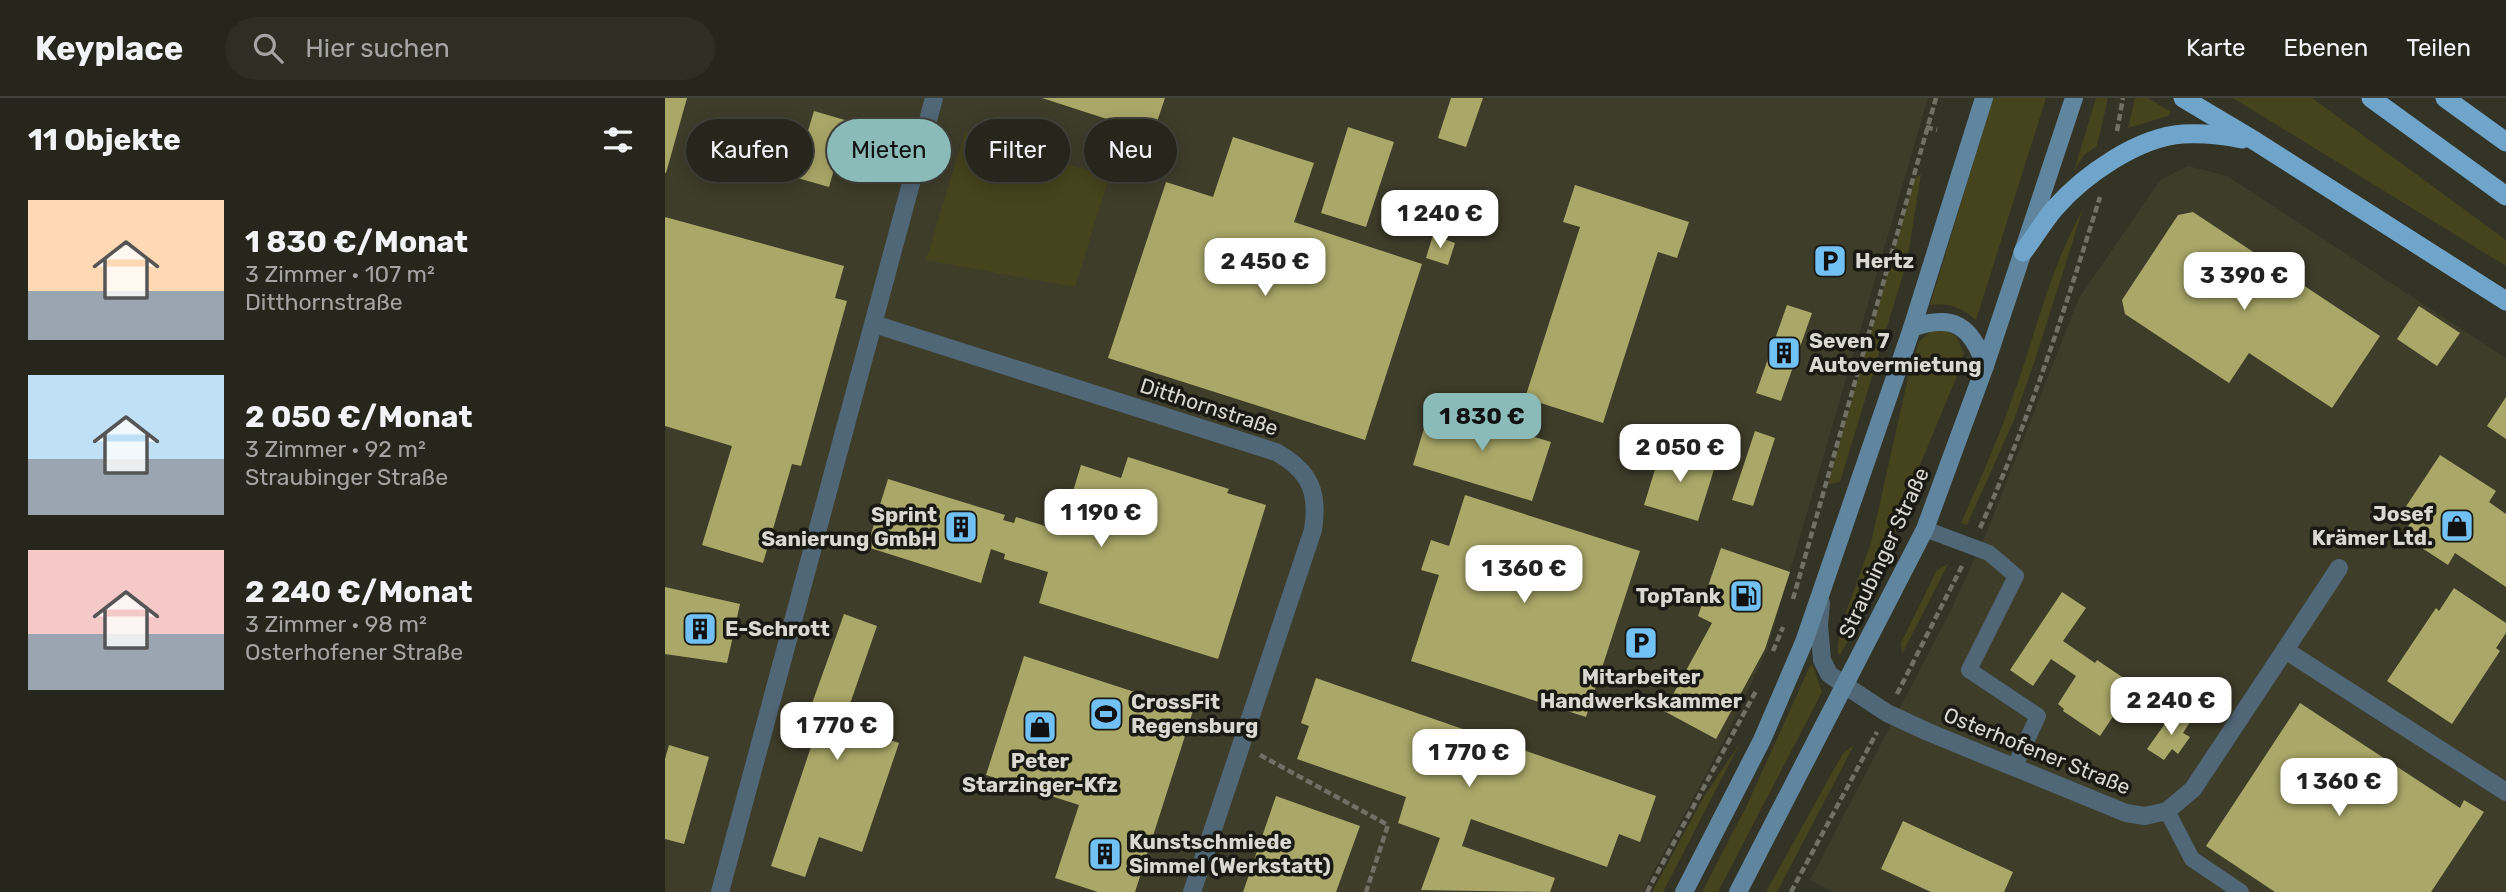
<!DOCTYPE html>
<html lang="de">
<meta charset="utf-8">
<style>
body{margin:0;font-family:Rubik,sans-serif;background:#2e2e25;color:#f1f3f6;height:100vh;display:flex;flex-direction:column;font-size:26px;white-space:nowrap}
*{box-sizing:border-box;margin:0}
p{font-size:23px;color:#a4a5a3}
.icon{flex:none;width:38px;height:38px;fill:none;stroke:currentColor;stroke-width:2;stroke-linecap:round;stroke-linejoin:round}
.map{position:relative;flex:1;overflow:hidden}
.details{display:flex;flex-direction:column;background:#26261c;width:665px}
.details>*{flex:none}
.hud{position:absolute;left:21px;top:21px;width:665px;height:63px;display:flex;gap:14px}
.price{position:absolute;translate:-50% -60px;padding:0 16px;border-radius:14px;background:#fff;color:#222;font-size:23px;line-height:46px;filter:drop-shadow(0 2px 4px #0008)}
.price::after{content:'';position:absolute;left:50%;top:42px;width:21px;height:16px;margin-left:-10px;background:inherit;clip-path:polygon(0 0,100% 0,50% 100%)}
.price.current{background:#8bbbb9;color:#111}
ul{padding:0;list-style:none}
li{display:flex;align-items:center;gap:21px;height:175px;padding:0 28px}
li span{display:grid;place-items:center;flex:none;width:196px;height:140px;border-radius:0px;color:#555}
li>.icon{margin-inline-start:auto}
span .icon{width:84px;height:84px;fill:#fffc;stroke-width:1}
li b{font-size:30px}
h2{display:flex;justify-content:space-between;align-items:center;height:84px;padding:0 28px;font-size:30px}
.pill{padding:0 24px;border-radius:32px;background:#26261c;box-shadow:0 4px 18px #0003,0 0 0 2px #42433b;font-size:24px;line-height:63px}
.pill.current{background:#8bbbb9;color:#111}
header{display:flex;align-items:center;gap:42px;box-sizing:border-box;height:98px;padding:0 35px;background:#26261c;border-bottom:2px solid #42433b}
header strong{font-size:33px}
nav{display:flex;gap:38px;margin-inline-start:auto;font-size:24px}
.search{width:490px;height:63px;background:#2e2e25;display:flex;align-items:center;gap:18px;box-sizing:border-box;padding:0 24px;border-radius:38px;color:#a4a5a3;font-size:26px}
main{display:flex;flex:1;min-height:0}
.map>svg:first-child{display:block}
</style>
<header>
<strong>Keyplace</strong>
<div class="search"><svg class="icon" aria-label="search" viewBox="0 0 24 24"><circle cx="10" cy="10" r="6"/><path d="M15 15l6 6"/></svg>Hier suchen</div>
<nav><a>Karte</a><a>Ebenen</a><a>Teilen</a></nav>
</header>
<main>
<section class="details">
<h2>11 Objekte<svg class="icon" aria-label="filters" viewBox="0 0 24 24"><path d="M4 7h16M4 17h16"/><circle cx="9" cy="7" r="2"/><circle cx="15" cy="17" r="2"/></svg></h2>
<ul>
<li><span style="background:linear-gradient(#ffd9b3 65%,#9aa5b1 0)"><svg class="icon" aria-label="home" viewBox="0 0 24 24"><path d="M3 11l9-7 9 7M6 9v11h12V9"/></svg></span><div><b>1 830 €/Monat</b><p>3 Zimmer · 107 m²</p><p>Ditthornstraße</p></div></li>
<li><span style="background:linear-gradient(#bfe0f5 60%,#9aa5b1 0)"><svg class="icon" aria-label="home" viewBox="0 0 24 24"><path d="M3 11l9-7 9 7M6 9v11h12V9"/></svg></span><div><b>2 050 €/Monat</b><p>3 Zimmer · 92 m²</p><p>Straubinger Straße</p></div></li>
<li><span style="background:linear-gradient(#f6c9c9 60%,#9aa5b1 0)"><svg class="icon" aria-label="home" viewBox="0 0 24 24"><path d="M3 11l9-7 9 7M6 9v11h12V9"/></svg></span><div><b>2 240 €/Monat</b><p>3 Zimmer · 98 m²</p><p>Osterhofener Straße</p></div></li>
</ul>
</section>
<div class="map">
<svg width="1841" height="794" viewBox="0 0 1841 794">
<rect width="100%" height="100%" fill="#333326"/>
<!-- built -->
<g fill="#3e3d2a">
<path d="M 0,0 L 1263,0 L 1102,552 L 1059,642 L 978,794 L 0,794 Z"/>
<path d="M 1523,68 L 1562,78 L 1841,260 L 1841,794 L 1169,794 L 1145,782 L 1285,514 L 1323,431 L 1414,200 L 1495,82 Z"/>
</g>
<!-- green -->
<g fill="#46441c">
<path d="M 1328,0 L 1381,0 L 1311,222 C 1297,210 1284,204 1265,207 Z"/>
<path d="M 1431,0 L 1443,0 L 1432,48 L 1419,57 L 1409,73 Z"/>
<path d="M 1470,0 L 1483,0 L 1506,14 L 1503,18 L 1463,30 Z"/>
<path d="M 1568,0 L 1647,0 L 1841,142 L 1841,168 Z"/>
<path d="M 300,34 L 444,79 L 410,189 L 261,162 Z"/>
<path d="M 1256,76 L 1242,163 L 1175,384 L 1163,386 L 1250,80 Z"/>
<path d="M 1418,111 L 1370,262 L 1349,322 L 1302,427 L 1296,425 C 1314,384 1332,344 1347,301 C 1370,238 1385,170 1418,111 Z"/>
<path d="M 1280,232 L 1291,238 L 1299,255 L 1291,280 L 1241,401 L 1217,479 L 1175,557 L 1173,555 L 1173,545 L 1180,517 L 1206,445 L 1242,284 L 1254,244 L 1266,233 Z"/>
<path d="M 1283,466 L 1237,556 L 1236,545 L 1272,472 Z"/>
<path d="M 1145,568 L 1148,568 L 1157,594 L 1053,794 L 1037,794 L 1081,709 Z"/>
<path d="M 1075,645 L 998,794 L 987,794 L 1040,697 Z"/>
<path d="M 1189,647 L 1112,794 L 1101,794 L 1178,655 Z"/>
</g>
<!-- building -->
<g fill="#aaa868">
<path d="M 0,0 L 22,0 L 1,75 L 0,75 Z"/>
<path d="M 377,0 L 500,0 L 488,36 Z"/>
<path d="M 786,0 L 818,0 L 801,49 L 773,40 Z"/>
<path d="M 149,13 L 204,29 L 197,54 L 176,47 L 164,89 L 129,79 Z"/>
<path d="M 683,29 L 729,44 L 701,129 L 656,115 Z"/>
<path d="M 568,39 L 649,65 L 629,124 L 757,166 L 700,342 L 443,260 L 501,84 L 548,99 Z"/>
<path d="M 910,87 L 1024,124 L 1012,160 L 993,154 L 938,325 L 860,300 L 915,129 L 898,124 Z"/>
<path d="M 1528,114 L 1715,238 L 1667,310 L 1584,255 L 1564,285 L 1460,216 L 1457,202 L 1513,117 Z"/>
<path d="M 0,119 L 179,168 L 170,200 L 182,203 L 136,368 L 127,366 L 98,465 L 37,447 L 67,348 L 0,328 Z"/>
<path d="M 768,137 L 790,145 L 783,167 L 761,160 Z"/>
<path d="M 1122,207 L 1147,215 L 1116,303 L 1091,295 Z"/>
<path d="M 1754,208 L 1795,235 L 1772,268 L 1732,241 Z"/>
<path d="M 1841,299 L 1841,341 L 1822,328 Z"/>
<path d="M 766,307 L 886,344 L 867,403 L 748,367 Z"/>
<path d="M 1090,333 L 1110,340 L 1088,408 L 1067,402 Z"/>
<path d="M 997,349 L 1051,365 L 1033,423 L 979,407 Z"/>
<path d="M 1775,357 L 1831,393 L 1824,404 L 1841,416 L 1841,489 L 1790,455 L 1783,467 L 1737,437 L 1749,420 L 1738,413 Z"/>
<path d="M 463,359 L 564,391 L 562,395 L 601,407 L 553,561 L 374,505 L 383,474 L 339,461 L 340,456 L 326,451 L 316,485 L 202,449 L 223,381 L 340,417 L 338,422 L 349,425 L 351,419 L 396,433 L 416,367 L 456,380 Z"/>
<path d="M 800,397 L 975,453 L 921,619 L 746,563 L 774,477 L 756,472 L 766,442 L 784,448 Z"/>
<path d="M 1056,450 L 1125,474 L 1100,551 L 1051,641 L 999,613 L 1047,525 L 1033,518 Z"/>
<path d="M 0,489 L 75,506 L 62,565 L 0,556 Z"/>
<path d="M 1789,490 L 1841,525 L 1841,535 L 1831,550 L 1835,553 L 1787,626 L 1722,583 L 1771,510 L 1774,513 Z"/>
<path d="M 1397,494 L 1421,510 L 1398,543 L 1430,565 L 1432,562 L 1469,587 L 1435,638 L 1398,613 L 1399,611 L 1393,606 L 1411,578 L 1386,561 L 1368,588 L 1345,572 Z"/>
<path d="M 179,516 L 212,528 L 178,626 L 234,645 L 197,754 L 154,739 L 140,779 L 106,768 L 156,619 L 144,614 Z"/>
<path d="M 359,558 L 528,613 L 470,794 L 433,794 L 390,780 L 414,707 L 321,677 Z"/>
<path d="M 651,580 L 991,698 L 975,744 L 954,736 L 942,769 L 806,721 L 797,748 L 890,780 L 885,794 L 756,792 L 775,740 L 733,725 L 741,699 L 632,661 L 644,628 L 636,625 Z"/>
<path d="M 1635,605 L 1795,710 L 1799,702 L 1819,714 L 1766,794 L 1610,794 L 1541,748 Z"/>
<path d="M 1509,613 L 1525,624 L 1518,635 L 1525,639 L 1513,656 L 1507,651 L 1499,662 L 1482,651 Z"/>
<path d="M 4,647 L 44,659 L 19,746 L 0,741 L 0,661 Z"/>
<path d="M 611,698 L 695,728 L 671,794 L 578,794 Z"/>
<path d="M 1238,723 L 1348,774 L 1339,794 L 1266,794 L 1216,771 Z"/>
</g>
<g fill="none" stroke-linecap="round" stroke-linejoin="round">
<!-- path -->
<g stroke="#707064" stroke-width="4.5" stroke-dasharray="7 3.5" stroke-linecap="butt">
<path d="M 1261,29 L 1272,32"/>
<path d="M 1452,33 L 1458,0"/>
<path d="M 1315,430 C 1364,323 1400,211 1435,99"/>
<path d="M 1128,501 L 1271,0"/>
<path d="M 1108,553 L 1118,529"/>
<path d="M 1232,596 L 1298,466"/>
<path d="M 595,657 L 723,727 L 701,794"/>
<path d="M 982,794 L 1091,593"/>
<path d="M 1126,794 L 1212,634"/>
</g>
<!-- service -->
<g stroke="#506778" stroke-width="16">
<path d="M 1260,431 L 1324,455 L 1351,478 L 1304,572 L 1373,618 L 1349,670"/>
<path d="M 1502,713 L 1527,761 L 1576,794"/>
</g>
<!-- minor -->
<g stroke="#506778" stroke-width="18">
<path d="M 209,226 L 611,354 C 645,373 654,394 648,432 L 527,794"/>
<path d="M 1156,505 L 1154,527 L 1157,562 L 1164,576 L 1181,588 L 1222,615 L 1263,634 L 1461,715 L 1480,718 L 1502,713 L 1528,691 L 1620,552 L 1841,694"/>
<path d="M 1620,552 L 1674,470"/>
<path d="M 55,794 L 269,0"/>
</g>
<!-- secondary -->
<g stroke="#5f859f" stroke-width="18">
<path d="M 1247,230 C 1288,215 1307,228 1320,268"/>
<path d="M 1019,794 L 1097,642 L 1139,544 L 1247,230 L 1319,0"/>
<path d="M 1073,794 L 1260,431 L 1320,268 L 1409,0"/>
</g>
<!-- trunk -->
<g stroke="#6fa5ca" stroke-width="19">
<path d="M 1518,0 L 1590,43 L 1841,203"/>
<path d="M 1706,0 L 1841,98"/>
<path d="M 1780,0 L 1841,44"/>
<path d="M 1358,154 C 1369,140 1378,124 1390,110 C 1419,77 1473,39 1518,36 C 1538,35 1558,37 1577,41"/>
</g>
</g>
<!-- icons -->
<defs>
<symbol id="parking-square" viewBox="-11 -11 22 22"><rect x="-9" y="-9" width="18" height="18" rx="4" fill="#72c1f5" stroke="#1a1a15"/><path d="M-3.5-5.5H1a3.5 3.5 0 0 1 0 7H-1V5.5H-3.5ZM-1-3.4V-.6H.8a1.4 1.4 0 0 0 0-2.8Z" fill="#111"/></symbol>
<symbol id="building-square" viewBox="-11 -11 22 22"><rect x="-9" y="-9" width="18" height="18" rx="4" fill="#72c1f5" stroke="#1a1a15"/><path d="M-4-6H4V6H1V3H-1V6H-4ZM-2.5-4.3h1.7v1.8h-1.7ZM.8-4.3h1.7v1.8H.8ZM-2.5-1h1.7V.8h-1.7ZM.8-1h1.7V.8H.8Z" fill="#111"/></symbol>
<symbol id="shop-square" viewBox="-11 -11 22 22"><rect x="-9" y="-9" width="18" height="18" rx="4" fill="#72c1f5" stroke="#1a1a15"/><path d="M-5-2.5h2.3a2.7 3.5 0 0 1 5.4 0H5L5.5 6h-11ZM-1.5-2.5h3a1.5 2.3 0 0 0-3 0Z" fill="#111"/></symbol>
<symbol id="fuel-square" viewBox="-11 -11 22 22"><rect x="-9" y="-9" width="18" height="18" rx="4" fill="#72c1f5" stroke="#1a1a15"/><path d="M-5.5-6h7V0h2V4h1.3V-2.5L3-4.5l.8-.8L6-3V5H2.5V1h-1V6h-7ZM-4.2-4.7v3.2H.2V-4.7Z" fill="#111"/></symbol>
<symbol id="stadium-square" viewBox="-11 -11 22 22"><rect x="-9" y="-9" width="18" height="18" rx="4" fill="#72c1f5" stroke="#1a1a15"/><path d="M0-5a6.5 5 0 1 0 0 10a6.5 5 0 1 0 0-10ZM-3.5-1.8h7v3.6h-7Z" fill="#111"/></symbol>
</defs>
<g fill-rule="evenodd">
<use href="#parking-square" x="1146" y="144" width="38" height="38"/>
<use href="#building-square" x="1100" y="236" width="38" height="38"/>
<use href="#shop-square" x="1773" y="409" width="38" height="38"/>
<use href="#building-square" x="277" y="410" width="38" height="38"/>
<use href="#fuel-square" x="1062" y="479" width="38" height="38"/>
<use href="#building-square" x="16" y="512" width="38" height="38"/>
<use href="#parking-square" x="957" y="526" width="38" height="38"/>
<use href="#stadium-square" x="422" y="597" width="38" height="38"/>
<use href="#shop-square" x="356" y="610" width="38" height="38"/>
<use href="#building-square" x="421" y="737" width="38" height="38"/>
</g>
<g text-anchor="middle" stroke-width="7" stroke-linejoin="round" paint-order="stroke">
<!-- poi labels -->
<g font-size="21" font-weight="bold" fill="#d9d9d1" stroke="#1a1a15" text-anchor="start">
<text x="1190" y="170">Hertz</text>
<text x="1144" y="250">Seven 7<tspan x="1144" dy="24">Autovermietung</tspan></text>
<text x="1768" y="423" text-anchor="end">Josef<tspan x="1768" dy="24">Krämer Ltd.</tspan></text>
<text x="272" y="424" text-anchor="end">Sprint<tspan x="272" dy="24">Sanierung GmbH</tspan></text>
<text x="1056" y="505" text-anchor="end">TopTank</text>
<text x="60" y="538">E-Schrott</text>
<text x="976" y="586" text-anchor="middle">Mitarbeiter<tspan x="976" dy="24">Handwerkskammer</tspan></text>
<text x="466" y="611">CrossFit<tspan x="466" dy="24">Regensburg</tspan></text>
<text x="375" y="670" text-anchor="middle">Peter<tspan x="375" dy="24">Starzinger-Kfz</tspan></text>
<text x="464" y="751">Kunstschmiede<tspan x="464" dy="24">Simmel (Werkstatt)</tspan></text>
</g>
<!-- street labels -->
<g font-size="21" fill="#d9d9d1" stroke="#1a1a15">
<text transform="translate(544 309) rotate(18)" y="7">Ditthornstraße</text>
<text transform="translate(1219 455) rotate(-65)" y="7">Straubinger Straße</text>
<text transform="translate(1372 653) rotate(22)" y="7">Osterhofener Straße</text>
</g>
</g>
</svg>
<b class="price" style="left:775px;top:152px">1 240 €</b>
<b class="price" style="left:600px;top:200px">2 450 €</b>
<b class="price" style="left:1579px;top:214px">3 390 €</b>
<b class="price current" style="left:817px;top:355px">1 830 €</b>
<b class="price" style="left:1015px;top:386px">2 050 €</b>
<b class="price" style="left:436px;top:451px">1 190 €</b>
<b class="price" style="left:859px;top:507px">1 360 €</b>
<b class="price" style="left:1506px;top:639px">2 240 €</b>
<b class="price" style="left:172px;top:664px">1 770 €</b>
<b class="price" style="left:804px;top:691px">1 770 €</b>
<b class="price" style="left:1674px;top:720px">1 360 €</b>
<div class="hud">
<a class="pill">Kaufen</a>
<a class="pill current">Mieten</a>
<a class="pill">Filter</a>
<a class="pill">Neu</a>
</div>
</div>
</main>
